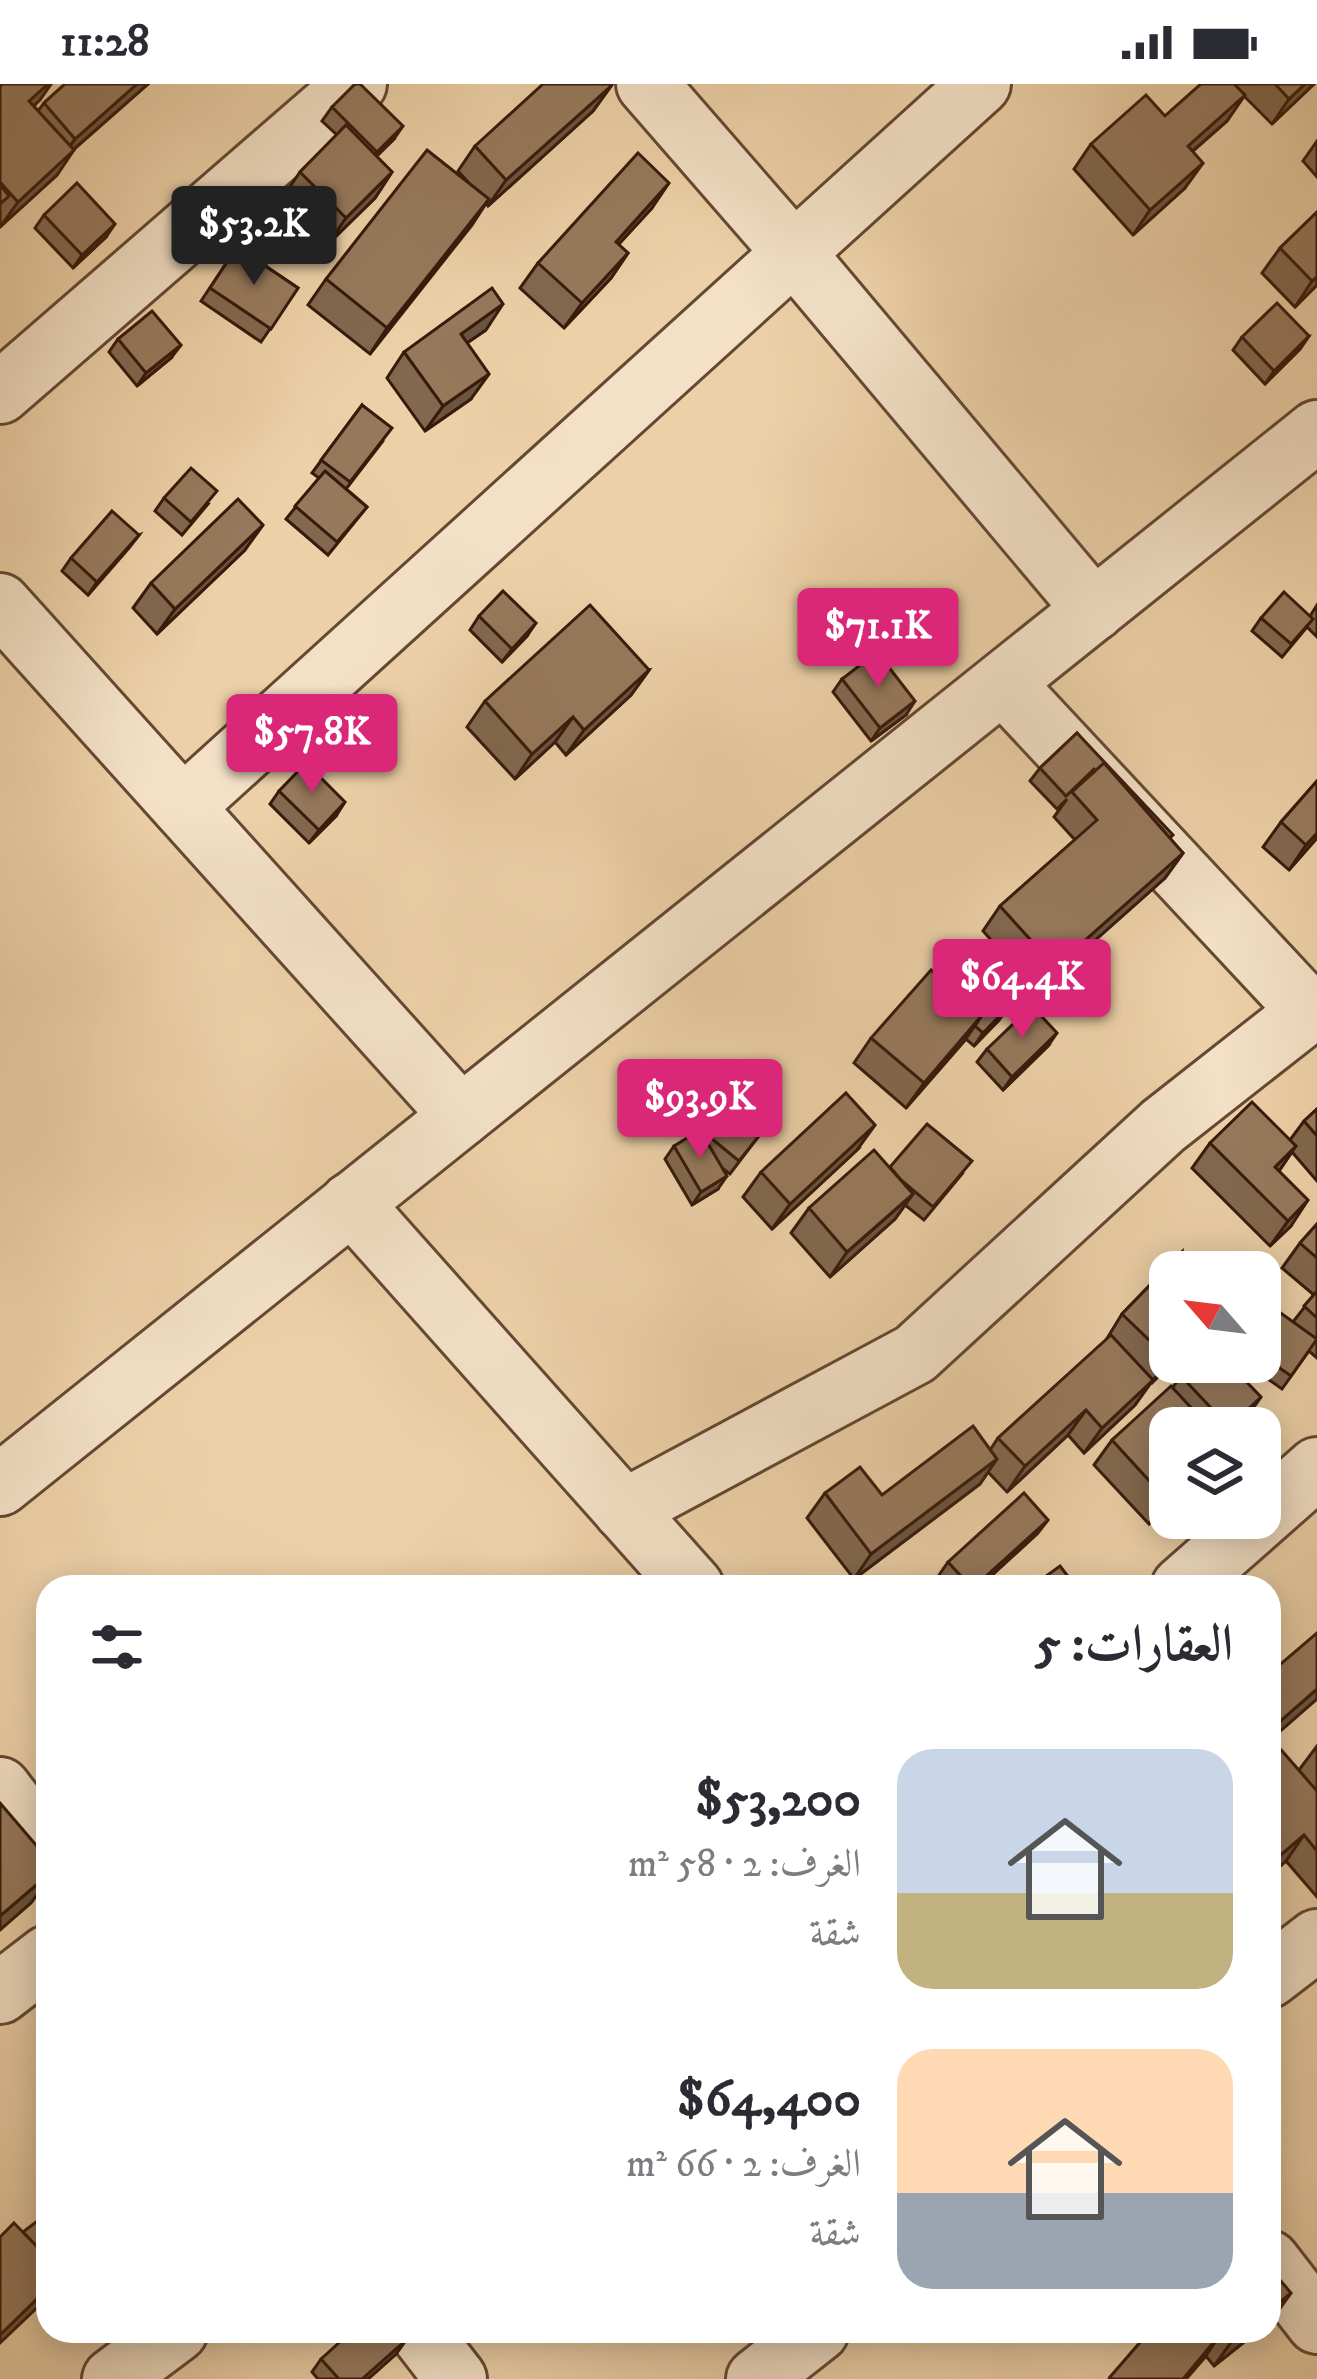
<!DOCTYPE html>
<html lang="ar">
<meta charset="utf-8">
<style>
body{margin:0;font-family:"IM FELL DW Pica",Amiri,serif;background:#f7f7f7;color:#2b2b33;direction:rtl;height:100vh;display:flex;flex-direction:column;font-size:45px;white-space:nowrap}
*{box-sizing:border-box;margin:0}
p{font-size:39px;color:#7c7c81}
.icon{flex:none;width:66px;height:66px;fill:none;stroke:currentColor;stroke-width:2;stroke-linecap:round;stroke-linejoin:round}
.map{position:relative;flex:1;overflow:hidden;direction:ltr}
.details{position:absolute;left:36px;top:1491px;width:1245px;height:768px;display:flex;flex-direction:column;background:#fff;border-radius:36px;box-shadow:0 6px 30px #0003;direction:rtl}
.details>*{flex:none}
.needle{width:78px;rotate:298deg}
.tools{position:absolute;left:1149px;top:1167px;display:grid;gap:24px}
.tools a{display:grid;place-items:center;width:132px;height:132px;border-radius:24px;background:#fff;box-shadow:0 6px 30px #0003;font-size:60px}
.price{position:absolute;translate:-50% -102px;padding:0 27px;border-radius:12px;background:#db2777;color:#fff;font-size:39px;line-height:78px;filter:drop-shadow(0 3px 6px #0008)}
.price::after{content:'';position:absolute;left:50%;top:72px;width:36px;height:27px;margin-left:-18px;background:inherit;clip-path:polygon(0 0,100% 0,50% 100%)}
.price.current{background:#222;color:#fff}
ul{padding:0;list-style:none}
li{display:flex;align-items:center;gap:36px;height:300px;padding:0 48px}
li span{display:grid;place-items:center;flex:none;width:336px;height:240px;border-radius:36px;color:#555}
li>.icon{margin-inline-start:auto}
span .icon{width:144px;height:144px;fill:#fffc;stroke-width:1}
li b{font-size:51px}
h2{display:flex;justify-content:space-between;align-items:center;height:144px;padding:0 48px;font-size:51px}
.status{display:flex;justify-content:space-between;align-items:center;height:84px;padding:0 60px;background:#fff;direction:ltr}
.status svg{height:33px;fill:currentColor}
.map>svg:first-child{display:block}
</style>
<div class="status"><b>11:28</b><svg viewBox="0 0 49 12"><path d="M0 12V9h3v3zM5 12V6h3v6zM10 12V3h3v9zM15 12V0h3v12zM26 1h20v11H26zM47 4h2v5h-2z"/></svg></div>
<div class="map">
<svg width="1317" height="2295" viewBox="0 0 1317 2295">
<rect width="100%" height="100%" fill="#ecd0a7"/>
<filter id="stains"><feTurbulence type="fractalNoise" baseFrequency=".00167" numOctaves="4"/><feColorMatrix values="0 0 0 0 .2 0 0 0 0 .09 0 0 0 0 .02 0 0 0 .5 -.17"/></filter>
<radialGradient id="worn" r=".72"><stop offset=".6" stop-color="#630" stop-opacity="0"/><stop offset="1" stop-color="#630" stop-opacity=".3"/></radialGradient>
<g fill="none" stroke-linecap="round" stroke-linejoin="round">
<defs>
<g id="street">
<path d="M 647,0 L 794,169 L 1094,526"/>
<path d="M 0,309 L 356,0"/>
<path d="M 0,520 L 461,1032"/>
<path d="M 1003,599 L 1309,927"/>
<path d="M 183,723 L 980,0"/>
<path d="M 351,1119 L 693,1503"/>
<path d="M 0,1401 L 1317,347"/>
<path d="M 624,1426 L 915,1270 L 1163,1042 L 1317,921"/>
<path d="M 1182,1503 L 1317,1384"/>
<path d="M 0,1704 L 48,1767"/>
<path d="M 1269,1893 L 1317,1856"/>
<path d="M 0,1909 L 48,1872"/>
<path d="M 1269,2177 L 1317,2239"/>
<path d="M 419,2247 L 456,2295"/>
<path d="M 113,2295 L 177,2247"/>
<path d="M 757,2295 L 818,2247"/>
</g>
</defs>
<!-- street casing -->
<use href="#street" stroke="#654832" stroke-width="66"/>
<!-- street -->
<use href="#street" stroke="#f3e0c6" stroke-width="60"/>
</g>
<!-- wall -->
<g fill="#81684f" stroke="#381a0b" stroke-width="3">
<path d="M 3,0 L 51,0 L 34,22 L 38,27 L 44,19 L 65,0 L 148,0 L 74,65 L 57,91 L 0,143 L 0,2 Z"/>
<path d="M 1201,0 L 1314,0 L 1272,40 L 1244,12 L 1227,37 L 1193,67 L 1185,104 L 1133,151 L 1074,85 L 1091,60 L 1165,32 Z"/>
<path d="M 611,2 L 593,27 L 488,122 L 486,119 L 370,270 L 308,221 L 326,195 L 468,98 L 458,87 L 475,62 Z"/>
<path d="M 332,23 L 394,55 L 376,72 L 392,88 L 375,114 L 328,160 L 283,113 L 300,88 L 337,51 L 322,37 Z"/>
<path d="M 1317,57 L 1317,93 L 1303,77 Z"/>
<path d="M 652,124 L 618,160 L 628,169 L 611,194 L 564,244 L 520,204 L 538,179 Z"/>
<path d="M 1317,128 L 1317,201 L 1295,223 L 1262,189 L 1280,164 Z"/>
<path d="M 44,131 L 106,153 L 73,184 L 35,144 Z"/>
<path d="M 237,163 L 298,204 L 261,258 L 201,217 Z"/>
<path d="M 486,246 L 467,259 L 471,315 L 425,347 L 387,294 L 404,268 Z"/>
<path d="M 1309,252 L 1300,265 L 1265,300 L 1233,266 L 1242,253 Z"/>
<path d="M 118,255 L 171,274 L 137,302 L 109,268 Z"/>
<path d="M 362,321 L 383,357 L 346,405 L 367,423 L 328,471 L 286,435 L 319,394 L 312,389 Z"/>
<path d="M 164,414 L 208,420 L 182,451 L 155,427 Z"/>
<path d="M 139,451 L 88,511 L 62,487 L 71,474 Z"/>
<path d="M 245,466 L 157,550 L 133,524 L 151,499 Z"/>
<path d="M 1317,521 L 1317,553 L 1307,543 L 1282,573 L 1252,547 L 1261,534 L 1310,532 Z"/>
<path d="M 479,532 L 527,552 L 502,578 L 470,546 Z"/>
<path d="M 649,586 L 631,611 L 566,671 L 555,658 L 515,695 L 467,643 L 485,617 Z"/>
<path d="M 842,595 L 906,631 L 871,657 L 833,608 Z"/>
<path d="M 1077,649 L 1183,769 L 1165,794 L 1037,908 L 983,847 L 1000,822 L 1075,756 L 1054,733 L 1067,715 L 1057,725 L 1030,697 L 1040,684 Z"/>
<path d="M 1317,697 L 1317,754 L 1289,786 L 1263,763 L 1281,738 Z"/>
<path d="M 279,707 L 336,732 L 309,759 L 270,720 Z"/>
<path d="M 953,905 L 1008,923 L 999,936 L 974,962 L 966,955 L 906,1024 L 854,979 L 871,954 Z"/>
<path d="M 1048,962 L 1003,1006 L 977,978 L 987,965 Z"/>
<path d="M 1317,1025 L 1317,1097 L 1292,1068 L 1279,1087 L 1291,1142 L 1270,1162 L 1192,1084 L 1210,1059 L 1290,1056 L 1304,1037 Z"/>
<path d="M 724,1027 L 758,1053 L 730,1090 L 722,1084 L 718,1105 L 692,1121 L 665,1075 L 674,1062 L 704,1053 Z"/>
<path d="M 857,1066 L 772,1145 L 743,1113 L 761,1088 Z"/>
<path d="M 890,1083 L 962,1090 L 924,1136 L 905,1121 L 895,1135 L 830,1193 L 791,1149 L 809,1124 Z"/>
<path d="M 1317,1140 L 1317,1274 L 1309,1267 L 1282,1305 L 1251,1283 L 1242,1293 L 1243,1338 L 1237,1344 L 1188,1344 L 1187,1342 L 1170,1344 L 1170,1420 L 1149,1440 L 1094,1381 L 1112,1356 L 1173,1303 L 1181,1292 L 1195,1278 L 1260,1278 L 1260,1223 L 1293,1238 L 1314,1211 L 1282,1184 L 1300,1159 Z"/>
<path d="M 1182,1168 L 1170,1278 L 1150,1299 L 1135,1321 L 1084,1369 L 1068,1351 L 1007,1408 L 988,1388 L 980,1400 L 854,1495 L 807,1434 L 825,1409 L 882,1411 L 990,1366 L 998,1354 L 1106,1256 L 1122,1230 Z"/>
<path d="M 1038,1449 L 979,1503 L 950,1503 L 939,1491 L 948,1478 Z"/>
<path d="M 1317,1662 L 1317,1813 L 1286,1777 L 1269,1792 L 1269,1666 L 1299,1686 Z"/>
<path d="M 1150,2247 L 1258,2247 L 1214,2282 L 1206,2272 L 1186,2295 L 1109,2295 Z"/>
<path d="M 406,2256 L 396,2270 L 368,2295 L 318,2295 L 312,2288 L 321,2275 Z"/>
</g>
<!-- shaded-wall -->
<g fill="#695540" stroke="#381a0b" stroke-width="3">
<path d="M 48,0 L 51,0 L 40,16 L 12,42 L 29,17 Z"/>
<path d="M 137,0 L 148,0 L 57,80 L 75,55 Z"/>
<path d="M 1305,0 L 1314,0 L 1272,40 L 1289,15 Z"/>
<path d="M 611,2 L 593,27 L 488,122 L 506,96 Z"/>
<path d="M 1245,11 L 1227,37 L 1170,87 L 1188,62 Z"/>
<path d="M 403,42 L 394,55 L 368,81 L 377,68 Z"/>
<path d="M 74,66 L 57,91 L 0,143 L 18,118 Z"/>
<path d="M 1203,79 L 1185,104 L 1133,151 L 1150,126 Z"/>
<path d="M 392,88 L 375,114 L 328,160 L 346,134 Z"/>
<path d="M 669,99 L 652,124 L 598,183 L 616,158 Z"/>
<path d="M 489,115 L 472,141 L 370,270 L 387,244 Z"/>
<path d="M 115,140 L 106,153 L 73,184 L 82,171 Z"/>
<path d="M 628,169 L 611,194 L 564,244 L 582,219 Z"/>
<path d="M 1317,193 L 1317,201 L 1295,223 L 1312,197 Z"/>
<path d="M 503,220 L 486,246 L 443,275 L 461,250 Z"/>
<path d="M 1309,252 L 1300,265 L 1265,300 L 1274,287 Z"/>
<path d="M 181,261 L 171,274 L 137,302 L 146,289 Z"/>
<path d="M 489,290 L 471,315 L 425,347 L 443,322 Z"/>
<path d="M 263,441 L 245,466 L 157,550 L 175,525 Z"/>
<path d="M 139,451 L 129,464 L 88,511 L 97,498 Z"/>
<path d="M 536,539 L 527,552 L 502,578 L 512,565 Z"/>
<path d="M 649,586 L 631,611 L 566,671 L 584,646 Z"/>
<path d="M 915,617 L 906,631 L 871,657 L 880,644 Z"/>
<path d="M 573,633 L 555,658 L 515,695 L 532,670 Z"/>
<path d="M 345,718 L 336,732 L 309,759 L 319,746 Z"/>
<path d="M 1317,749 L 1317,754 L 1289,786 L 1306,761 Z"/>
<path d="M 1183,769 L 1165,794 L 1037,908 L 1055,883 Z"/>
<path d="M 1008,923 L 999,936 L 974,962 L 983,949 Z"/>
<path d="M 983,930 L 965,956 L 906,1024 L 924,999 Z"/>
<path d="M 1057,949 L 1048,962 L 1003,1006 L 1012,993 Z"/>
<path d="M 875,1041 L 857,1066 L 772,1145 L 790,1120 Z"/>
<path d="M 1296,1062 L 1279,1087 L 1257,1108 L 1275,1083 Z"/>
<path d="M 727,1092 L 718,1105 L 692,1121 L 701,1108 Z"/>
<path d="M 913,1110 L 895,1135 L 830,1193 L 847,1168 Z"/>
<path d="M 1308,1116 L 1291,1142 L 1270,1162 L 1288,1137 Z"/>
<path d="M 1170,1273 L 1170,1278 L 1173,1278 L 1151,1300 Z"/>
<path d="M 1249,1278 L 1254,1278 L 1247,1288 L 1220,1314 L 1238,1289 Z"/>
<path d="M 1153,1296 L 1135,1321 L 1084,1369 L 1102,1344 Z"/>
<path d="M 1261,1313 L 1243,1338 L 1237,1344 L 1228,1344 Z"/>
<path d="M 1086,1326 L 1068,1351 L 1007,1408 L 1025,1382 Z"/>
<path d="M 997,1375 L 980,1400 L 854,1495 L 871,1470 Z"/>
<path d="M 1170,1411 L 1170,1420 L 1149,1440 L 1166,1415 Z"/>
<path d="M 1048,1436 L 1038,1449 L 979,1503 L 974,1503 Z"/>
<path d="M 1317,1605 L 1317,1615 L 1269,1657 L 1269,1647 Z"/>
<path d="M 1304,1751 L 1286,1777 L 1269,1792 L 1269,1781 Z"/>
<path d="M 48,1791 L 48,1796 L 31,1819 L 0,1846 L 0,1832 Z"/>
<path d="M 48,2204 L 48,2211 L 46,2215 L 0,2259 L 0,2251 Z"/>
<path d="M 1291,2209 L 1273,2234 L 1269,2238 L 1269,2227 Z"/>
<path d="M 1244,2247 L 1258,2247 L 1214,2282 L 1232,2257 Z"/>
<path d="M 1222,2248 L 1205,2273 L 1186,2295 L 1183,2295 Z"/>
<path d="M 406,2256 L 396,2270 L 368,2295 L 362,2295 Z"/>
</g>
<!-- building -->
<g fill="#96795c" stroke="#381a0b" stroke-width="3">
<path d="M 3,0 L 48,0 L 29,17 L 74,66 L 18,118 L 0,98 L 0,2 Z"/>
<path d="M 65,0 L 137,0 L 75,55 L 44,19 Z"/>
<path d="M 355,0 L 360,0 L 403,42 L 377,68 L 332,23 Z"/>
<path d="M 543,0 L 609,0 L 611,2 L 506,96 L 475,62 Z"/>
<path d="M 1201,0 L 1234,0 L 1245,11 L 1188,62 L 1203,79 L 1150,126 L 1091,60 L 1146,11 L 1165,32 Z"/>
<path d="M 1275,0 L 1305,0 L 1289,15 Z"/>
<path d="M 346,41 L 392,88 L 346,134 L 300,88 Z"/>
<path d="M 427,66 L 489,115 L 387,244 L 326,195 Z"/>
<path d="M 638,69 L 669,99 L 616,158 L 628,169 L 582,219 L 538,179 Z"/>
<path d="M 77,99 L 115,140 L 82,171 L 44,131 Z"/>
<path d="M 0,101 L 9,112 L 0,120 Z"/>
<path d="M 1317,128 L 1317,193 L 1312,197 L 1280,164 Z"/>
<path d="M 237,163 L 298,204 L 271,245 L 210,204 Z"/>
<path d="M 492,204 L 503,220 L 461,250 L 489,290 L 443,322 L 404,268 Z"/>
<path d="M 1277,219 L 1309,252 L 1274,287 L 1242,253 Z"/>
<path d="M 152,227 L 181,261 L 146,289 L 118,255 Z"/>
<path d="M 362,321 L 392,344 L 350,398 L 321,376 Z"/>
<path d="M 191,384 L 217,407 L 191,438 L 164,414 Z"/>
<path d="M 325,387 L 367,423 L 337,458 L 295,422 Z"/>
<path d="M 238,415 L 263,441 L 175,525 L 151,499 Z"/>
<path d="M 112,427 L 139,451 L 97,498 L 71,474 Z"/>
<path d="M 503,507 L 536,539 L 512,565 L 479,532 Z"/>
<path d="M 1284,508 L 1313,535 L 1291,560 L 1261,534 Z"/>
<path d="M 590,521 L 649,586 L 584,646 L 573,633 L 532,670 L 485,617 Z"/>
<path d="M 877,568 L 915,617 L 880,644 L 842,595 Z"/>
<path d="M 1077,649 L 1173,751 L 1170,754 L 1104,679 L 1096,687 L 1094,685 L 1066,712 L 1040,684 Z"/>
<path d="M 306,679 L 345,718 L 319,746 L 279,707 Z"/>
<path d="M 1104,679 L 1183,769 L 1055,883 L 1000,822 L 1097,736 L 1072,708 Z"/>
<path d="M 1317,697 L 1317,749 L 1306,761 L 1281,738 Z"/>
<path d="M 931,886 L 983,930 L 924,999 L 871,954 Z"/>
<path d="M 970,886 L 1008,923 L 983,949 L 975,942 L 983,930 L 953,905 Z"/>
<path d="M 1032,922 L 1057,949 L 1012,993 L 987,965 Z"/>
<path d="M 846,1009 L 875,1041 L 790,1120 L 761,1088 Z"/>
<path d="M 1252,1018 L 1296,1062 L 1275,1083 L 1308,1116 L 1288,1137 L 1210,1059 Z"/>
<path d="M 1317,1025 L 1317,1052 L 1304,1037 Z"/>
<path d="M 724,1027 L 758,1053 L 739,1077 L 706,1050 Z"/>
<path d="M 927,1040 L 972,1077 L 933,1123 L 901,1096 L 890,1083 Z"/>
<path d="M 700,1046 L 727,1092 L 701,1108 L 674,1062 Z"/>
<path d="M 874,1066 L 913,1110 L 847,1168 L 809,1124 Z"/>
<path d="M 1317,1140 L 1317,1174 L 1300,1159 Z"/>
<path d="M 1182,1168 L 1202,1188 L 1170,1188 L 1169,1275 L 1122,1230 Z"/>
<path d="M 1317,1207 L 1317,1234 L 1304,1222 Z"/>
<path d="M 1264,1217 L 1317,1255 L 1291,1292 L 1260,1270 L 1265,1263 L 1260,1258 L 1260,1223 Z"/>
<path d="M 1111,1251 L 1153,1296 L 1102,1344 L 1086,1326 L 1025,1382 L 998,1354 Z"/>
<path d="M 1195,1278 L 1249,1278 L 1238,1289 L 1261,1313 L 1229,1343 L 1181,1292 Z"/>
<path d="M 1171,1302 L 1196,1329 L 1181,1344 L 1170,1344 L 1170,1354 L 1165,1359 L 1170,1365 L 1170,1411 L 1166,1415 L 1112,1356 Z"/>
<path d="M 973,1342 L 997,1375 L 871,1470 L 825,1409 L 860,1383 L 882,1411 Z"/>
<path d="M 1024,1409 L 1048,1436 L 974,1503 L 971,1503 L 948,1478 Z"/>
<path d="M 1060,1482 L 1076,1503 L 1031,1503 Z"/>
<path d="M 1317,1549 L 1317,1605 L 1269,1647 L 1269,1590 Z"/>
<path d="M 1276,1660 L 1317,1707 L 1317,1767 L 1304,1751 L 1269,1781 L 1269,1666 Z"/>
<path d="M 0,1719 L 48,1775 L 48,1791 L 0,1832 Z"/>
<path d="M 48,2129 L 48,2174 L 23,2148 Z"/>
<path d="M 14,2139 L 48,2174 L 48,2204 L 0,2251 L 0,2153 Z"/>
<path d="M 1269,2183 L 1291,2209 L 1269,2227 Z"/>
<path d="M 352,2247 L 397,2247 L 406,2256 L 362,2295 L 339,2295 L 321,2275 Z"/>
<path d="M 1150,2247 L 1221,2247 L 1222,2248 L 1183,2295 L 1112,2295 L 1110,2293 Z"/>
<path d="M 1223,2247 L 1244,2247 L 1232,2257 Z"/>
</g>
<rect width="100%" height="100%" filter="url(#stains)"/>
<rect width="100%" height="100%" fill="url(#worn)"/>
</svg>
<div class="tools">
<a><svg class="needle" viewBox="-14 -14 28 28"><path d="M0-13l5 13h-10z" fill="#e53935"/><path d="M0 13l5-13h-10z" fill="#7c7c81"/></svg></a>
<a><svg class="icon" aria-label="layers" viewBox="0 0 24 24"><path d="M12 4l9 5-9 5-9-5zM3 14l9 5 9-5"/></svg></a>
</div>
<b class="price current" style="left:254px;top:204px">$53.2K</b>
<b class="price" style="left:878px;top:606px">$71.1K</b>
<b class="price" style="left:312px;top:712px">$57.8K</b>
<b class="price" style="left:1022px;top:957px">$64.4K</b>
<b class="price" style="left:700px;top:1077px">$93.9K</b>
<section class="details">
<h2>العقارات: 5<svg class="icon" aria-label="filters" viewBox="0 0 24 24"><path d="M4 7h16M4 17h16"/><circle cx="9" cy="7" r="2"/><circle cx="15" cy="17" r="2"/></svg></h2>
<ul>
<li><span style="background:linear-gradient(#c9d6e8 60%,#c2b280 0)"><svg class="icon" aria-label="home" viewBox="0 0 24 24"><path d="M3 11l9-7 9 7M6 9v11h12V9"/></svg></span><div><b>$53,200</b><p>الغرف: 2 · 58 m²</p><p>شقة</p></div></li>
<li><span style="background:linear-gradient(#ffd9b3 60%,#9aa5b1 0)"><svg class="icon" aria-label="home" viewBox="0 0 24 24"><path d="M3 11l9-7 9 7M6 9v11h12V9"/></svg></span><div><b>$64,400</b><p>الغرف: 2 · 66 m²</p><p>شقة</p></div></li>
</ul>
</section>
</div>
